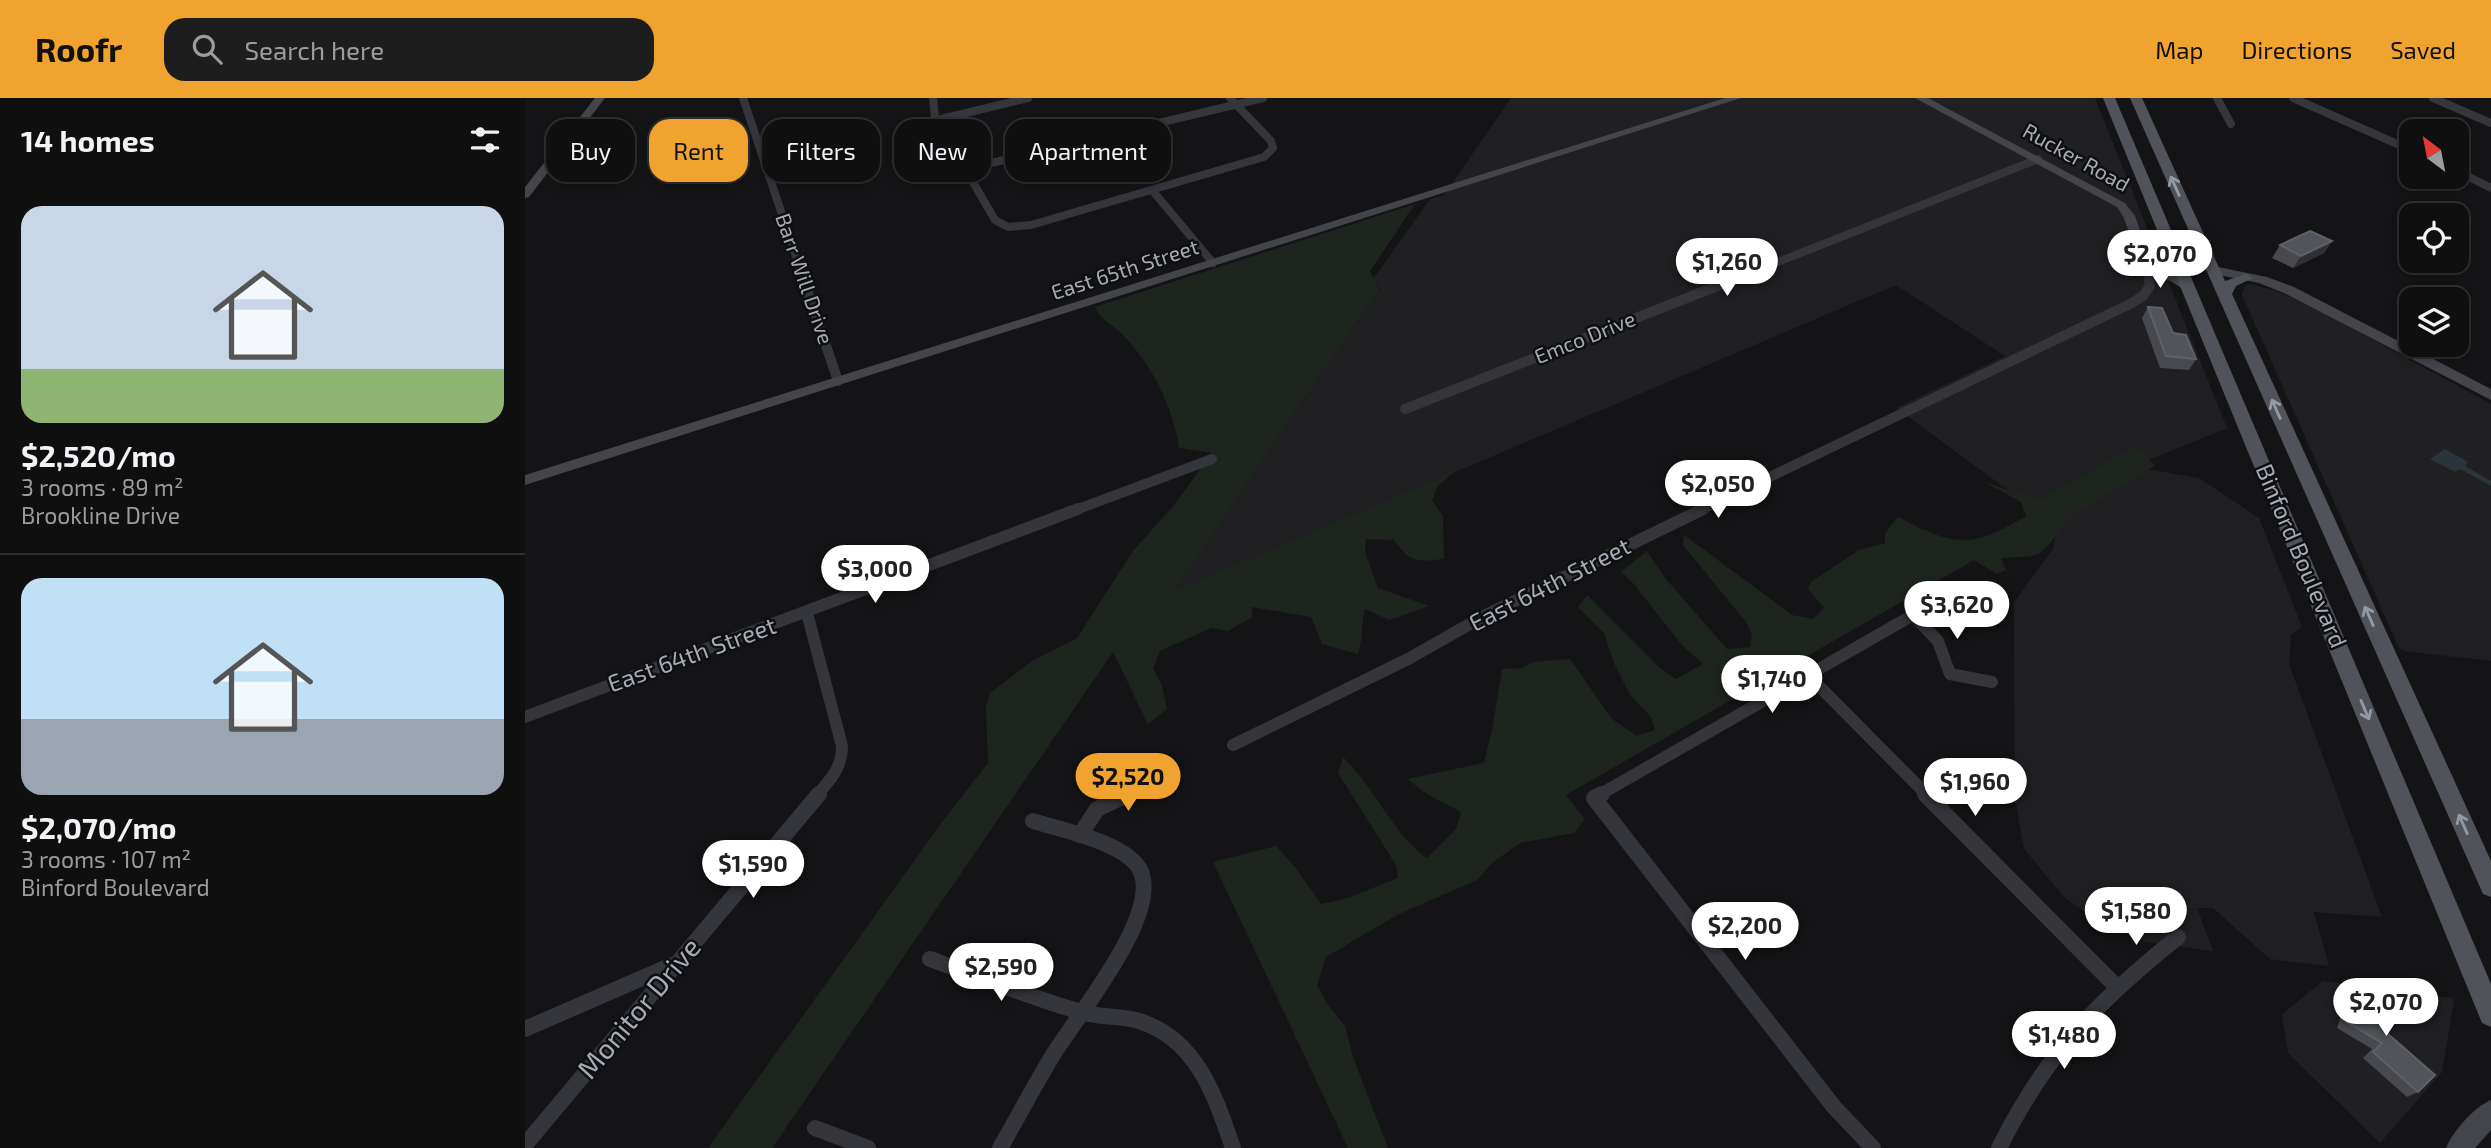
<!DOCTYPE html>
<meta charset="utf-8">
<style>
body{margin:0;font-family:"Exo 2",sans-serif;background:#1d1d1e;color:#f1f3f6;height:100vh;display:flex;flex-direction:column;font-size:26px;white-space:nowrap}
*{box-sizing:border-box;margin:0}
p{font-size:23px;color:#9b9c9f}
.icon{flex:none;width:38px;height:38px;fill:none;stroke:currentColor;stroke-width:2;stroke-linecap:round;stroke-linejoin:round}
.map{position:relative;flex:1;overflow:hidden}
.sheet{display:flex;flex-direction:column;background:#0f0f10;width:525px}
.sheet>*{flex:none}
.top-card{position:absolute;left:21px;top:21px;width:665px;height:63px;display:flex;gap:14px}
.needle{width:46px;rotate:328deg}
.controls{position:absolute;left:1874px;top:21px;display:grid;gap:14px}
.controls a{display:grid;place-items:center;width:70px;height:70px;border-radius:14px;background:#0f0f10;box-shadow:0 4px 10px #0003,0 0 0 2px #2f2f30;font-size:35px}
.price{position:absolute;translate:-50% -60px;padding:0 16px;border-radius:24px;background:#fff;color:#222;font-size:23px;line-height:46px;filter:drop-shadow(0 2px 4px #0008)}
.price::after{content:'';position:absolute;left:50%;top:42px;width:21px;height:16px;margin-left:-10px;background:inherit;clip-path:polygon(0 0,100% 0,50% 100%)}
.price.current{background:#f1a330;color:#111}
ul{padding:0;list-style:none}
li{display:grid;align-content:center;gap:14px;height:371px;padding:0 21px}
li+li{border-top:2px solid #2f2f30}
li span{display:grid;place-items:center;height:217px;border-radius:21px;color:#555}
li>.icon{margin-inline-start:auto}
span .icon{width:126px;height:126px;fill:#fffc;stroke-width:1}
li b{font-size:30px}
h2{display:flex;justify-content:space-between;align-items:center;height:84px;padding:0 21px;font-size:30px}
.pill{padding:0 24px;border-radius:21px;background:#0f0f10;box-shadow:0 4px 10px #0003,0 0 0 2px #2f2f30;font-size:24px;line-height:63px}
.pill.current{background:#f1a330;color:#111}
header{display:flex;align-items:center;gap:42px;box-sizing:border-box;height:98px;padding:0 35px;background:#f1a330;color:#111}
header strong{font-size:33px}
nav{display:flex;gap:38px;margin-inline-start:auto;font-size:24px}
.search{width:490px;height:63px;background:#1d1d1e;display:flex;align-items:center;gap:18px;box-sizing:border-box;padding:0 24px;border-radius:21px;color:#9b9c9f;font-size:26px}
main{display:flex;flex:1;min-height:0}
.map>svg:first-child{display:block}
</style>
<header>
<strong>Roofr</strong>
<div class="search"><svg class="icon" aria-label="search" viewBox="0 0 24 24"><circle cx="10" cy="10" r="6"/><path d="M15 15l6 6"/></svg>Search here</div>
<nav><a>Map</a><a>Directions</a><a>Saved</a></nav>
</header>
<main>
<section class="sheet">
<h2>14 homes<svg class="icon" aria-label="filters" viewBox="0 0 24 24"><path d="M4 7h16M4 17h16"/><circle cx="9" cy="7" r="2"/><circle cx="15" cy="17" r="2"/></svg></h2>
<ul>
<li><span style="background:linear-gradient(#c9d6e8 75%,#8fb573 0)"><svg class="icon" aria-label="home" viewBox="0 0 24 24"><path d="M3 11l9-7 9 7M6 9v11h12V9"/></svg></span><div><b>$2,520/mo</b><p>3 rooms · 89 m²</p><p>Brookline Drive</p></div></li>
<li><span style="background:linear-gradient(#bfe0f5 65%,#9aa5b1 0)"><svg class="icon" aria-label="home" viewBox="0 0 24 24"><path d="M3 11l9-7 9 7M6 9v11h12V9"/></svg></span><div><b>$2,070/mo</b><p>3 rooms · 107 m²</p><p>Binford Boulevard</p></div></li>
</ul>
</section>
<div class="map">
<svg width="1966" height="1050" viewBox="0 0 1966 1050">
<rect width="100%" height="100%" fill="#141416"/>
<!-- built -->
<g fill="#202023">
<path d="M 986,0 L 1570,0 L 1702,330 L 1624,362 L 1617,353 L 1607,349 L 1514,402 L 1487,395 L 1371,310 L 1480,258 L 1371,187 L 648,494 L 855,191 L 848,181 L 905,101 L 919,97 Z"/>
<path d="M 1723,186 L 1752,193 L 1792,211 L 1966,306 L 1966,563 L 1879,553 L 1874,550 L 1717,197 L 1720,188 Z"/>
<path d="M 1620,371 L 1674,380 L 1734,420 L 1777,529 L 1766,537 L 1764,566 L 1857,819 L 1789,814 L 1804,868 L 1745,861 L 1688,810 L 1672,810 L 1688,853 L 1621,844 L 1580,828 L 1539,799 L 1499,751 L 1490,700 L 1489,504 L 1528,451 L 1535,418 Z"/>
<path d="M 1798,883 L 1927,900 L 1929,903 L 1917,974 L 1855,1045 L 1763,955 L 1757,916 Z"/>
</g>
<!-- green -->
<g fill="#1e251e">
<path d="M 890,106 L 845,173 L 854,192 L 649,493 L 929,374 L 913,388 L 907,402 L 918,418 L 919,461 C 892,464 885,465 869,442 L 841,441 L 840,454 L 853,490 L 904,508 L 864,522 L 840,511 C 836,526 838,541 833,556 L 797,546 L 786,519 L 727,509 L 727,519 L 703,533 L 686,530 L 635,553 L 628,571 L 637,588 L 642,611 L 623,626 L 588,554 L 247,1050 L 183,1050 L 417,724 L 463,665 L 461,609 L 465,595 L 507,563 L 552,540 L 608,453 L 650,406 L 687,355 L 654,350 C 648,308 626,265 596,235 C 587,226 574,221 570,209 Z"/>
<path d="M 1607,349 L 1617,353 L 1630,368 L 1538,423 L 1539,427 C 1514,461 1517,458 1476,460 L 1481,472 L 1472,476 L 1449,462 L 1041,697 L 1060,721 L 1049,735 L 995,745 L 967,765 L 952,782 L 872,817 L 801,859 L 792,887 L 803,907 L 820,928 L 828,959 L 863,1050 L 823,1050 L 688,764 L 751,748 L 770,769 L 796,806 L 820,801 L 873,780 L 871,767 L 813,675 L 818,659 C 850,690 866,734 902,760 L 931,731 L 936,714 L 902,696 L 882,681 L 959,665 L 968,627 L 977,571 L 997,570 L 1009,564 L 1045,561 L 1087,621 L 1112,638 L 1130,632 L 1126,619 L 1105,597 L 1089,565 L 1079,535 L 1053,509 L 1062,497 L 1135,570 L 1151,581 L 1178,566 L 1156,546 L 1108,485 L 1096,474 L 1122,453 L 1140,480 L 1202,551 L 1225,549 L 1227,537 L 1221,524 L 1158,447 L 1159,437 L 1267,517 L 1288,521 L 1299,510 L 1283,491 L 1286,484 L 1334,452 L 1360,445 L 1360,435 L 1373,419 C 1429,448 1445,452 1501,418 L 1496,404 L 1459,384 L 1514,402 Z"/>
</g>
<!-- water -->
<path fill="#2a3439" d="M 1920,351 L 1943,364 L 1940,368 L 1966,383 L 1966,388 L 1935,371 L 1930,374 L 1905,361 Z"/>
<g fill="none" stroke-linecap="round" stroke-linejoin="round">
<!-- street-far3 -->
<g stroke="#35363b" stroke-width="8">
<path d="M 218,0 L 280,185"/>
<path d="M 408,0 L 410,19 L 470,122 L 483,129 L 506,127 L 739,59 L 748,50 L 746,43 L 705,0"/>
<path d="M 1692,0 L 1706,26"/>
<path d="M 1768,0 L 1886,52"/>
<path d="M 1908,0 L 1966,25"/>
<path d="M 412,22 L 503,0"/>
<path d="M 441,71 L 738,0"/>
<path d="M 1932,73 L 1966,90"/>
<path d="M 627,92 L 688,165"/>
<path d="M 1622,168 L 1624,185"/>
<path d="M 1200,185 L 1513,61"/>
</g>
<!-- street-far2 -->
<g stroke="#35363b" stroke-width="10">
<path d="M 279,183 L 313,283"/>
<path d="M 880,311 L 1205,183"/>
<path d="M 548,413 L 687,361"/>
<path d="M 1174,413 L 1605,206 L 1618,198 L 1625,188 L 1624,183"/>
</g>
<!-- street-far1 -->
<g stroke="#35363b" stroke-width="12">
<path d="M 282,515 L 317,648 C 317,670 306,681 292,697"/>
<path d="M 1388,517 L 1413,543 L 1425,576 L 1467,584"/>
<path d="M 1283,577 L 1402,697"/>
<path d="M 0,619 L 553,411"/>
<path d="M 708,647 L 885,560 L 957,519 L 1178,411"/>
<path d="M 600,697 L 640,678"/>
<path d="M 1074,697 L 1409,505"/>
</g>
<!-- street -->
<g stroke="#35363b" stroke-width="16">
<path d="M 1077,696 L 1069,700 L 1309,1009 L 1348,1050"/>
<path d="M 1400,696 L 1591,888"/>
<path d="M 555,737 L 572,711 L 604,696"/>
<path d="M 405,861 C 455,879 505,899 556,914 C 575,920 595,917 614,923 C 672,941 690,998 708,1050"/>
<path d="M 0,931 L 147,867"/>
<path d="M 290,1030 L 343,1050"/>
<path d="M 0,1047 L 294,696"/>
<path d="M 475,1050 C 493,1019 509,988 528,957 C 551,919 640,813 614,770 C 598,744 536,732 508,723"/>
<path d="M 1474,1050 C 1522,954 1571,905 1653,839"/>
</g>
<!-- secondary -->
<g fill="#43454b" fill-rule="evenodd">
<path d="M 70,0 L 80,0 L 4,99 L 0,100 L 0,89 Z"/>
<path d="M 1200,0 L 1216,0 L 0,387 L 0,377 Z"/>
<path d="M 1390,0 L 1403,0 L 1600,105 L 1610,118 L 1627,166 L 1657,178 L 1670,191 L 1664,195 L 1647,184 L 1618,171 L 1598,118 L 1592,109 Z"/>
<path d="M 1688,168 L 1742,179 L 1769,189 L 1966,291 L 1966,302 L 1759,195 L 1734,185 L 1684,175 L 1682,172 Z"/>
<path d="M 1966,1002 L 1966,1032 L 1950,1050 L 1921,1050 C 1928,1033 1949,1009 1966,1002 Z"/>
</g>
<!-- primary -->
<g fill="#51535a" fill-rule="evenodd">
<path d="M 1578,0 L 1590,0 L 1966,886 L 1966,929 L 1957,925 Z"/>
<path d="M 1605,0 L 1617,0 L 1700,183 L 1721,176 L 1728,180 L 1711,188 L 1707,196 L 1966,763 L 1966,799 L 1958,796 Z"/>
</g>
</g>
<!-- wall -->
<g fill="#47494e">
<path d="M 1807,143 L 1799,155 L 1768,170 L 1747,160 L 1755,147 Z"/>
<path d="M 1623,209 L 1671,261 L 1664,272 L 1635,270 L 1617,220 Z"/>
<path d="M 1835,886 L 1855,929 L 1893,994 L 1882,999 L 1838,960 L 1847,951 L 1812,930 L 1825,892 Z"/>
</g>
<!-- shaded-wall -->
<path fill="#2e3033" d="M 1807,143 L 1799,155 L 1768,170 L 1776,158 Z"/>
<!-- building -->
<g fill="#515459" stroke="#5e6268" stroke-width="2">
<path d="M 1785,133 L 1807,143 L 1776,158 L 1755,147 Z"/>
<path d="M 1623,209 L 1637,210 L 1648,235 L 1661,237 L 1671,261 L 1641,258 Z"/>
<path d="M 1835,886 L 1864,902 L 1855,929 L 1910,977 L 1893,994 L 1848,954 L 1857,945 L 1822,924 Z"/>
</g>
<!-- one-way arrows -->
<defs><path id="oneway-shaft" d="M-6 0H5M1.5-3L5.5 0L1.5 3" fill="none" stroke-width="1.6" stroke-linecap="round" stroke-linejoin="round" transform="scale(1.75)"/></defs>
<g stroke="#949aa4">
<use href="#oneway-shaft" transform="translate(1650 88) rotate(-114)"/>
<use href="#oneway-shaft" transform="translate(1751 311) rotate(-114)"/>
<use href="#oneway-shaft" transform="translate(1844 518) rotate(-114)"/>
<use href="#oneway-shaft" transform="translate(1840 612) rotate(67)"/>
<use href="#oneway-shaft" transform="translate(1938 726) rotate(-114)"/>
</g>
<g text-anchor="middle" stroke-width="5" stroke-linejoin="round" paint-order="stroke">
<!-- far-street labels -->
<g font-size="21" fill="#a5acb6" stroke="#0f0f11">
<text transform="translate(1551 60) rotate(29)" y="7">Rucker Road</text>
<text transform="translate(600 172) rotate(-18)" y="7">East 65th Street</text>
<text transform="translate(279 181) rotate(71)" y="7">Barr Will Drive</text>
<text transform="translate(1060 240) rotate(-22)" y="7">Emco Drive</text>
</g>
<!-- street labels -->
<g font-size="24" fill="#a5acb6" stroke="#0f0f11">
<text transform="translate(1776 458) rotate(67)" y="8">Binford Boulevard</text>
<text transform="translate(1025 487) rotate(-27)" y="8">East 64th Street</text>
<text transform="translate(167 557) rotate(-20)" y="8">East 64th Street</text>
</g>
<!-- near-street labels -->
<g font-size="28" fill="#a5acb6" stroke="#0f0f11">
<text transform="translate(114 910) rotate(-50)" y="10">Monitor Drive</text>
</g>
</g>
</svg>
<div class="controls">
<a><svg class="needle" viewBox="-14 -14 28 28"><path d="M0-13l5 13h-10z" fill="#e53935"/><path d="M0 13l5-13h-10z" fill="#9b9c9f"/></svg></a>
<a><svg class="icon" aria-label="locate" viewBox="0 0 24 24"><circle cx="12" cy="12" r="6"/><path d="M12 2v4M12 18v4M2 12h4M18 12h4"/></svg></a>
<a><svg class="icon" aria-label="layers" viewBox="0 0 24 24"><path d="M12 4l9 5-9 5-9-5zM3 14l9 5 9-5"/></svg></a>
</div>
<b class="price" style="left:1635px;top:192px">$2,070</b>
<b class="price" style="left:1202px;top:200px">$1,260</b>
<b class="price" style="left:1193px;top:422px">$2,050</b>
<b class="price" style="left:350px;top:507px">$3,000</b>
<b class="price" style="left:1432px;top:543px">$3,620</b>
<b class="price" style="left:1247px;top:617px">$1,740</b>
<b class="price current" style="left:603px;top:715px">$2,520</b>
<b class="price" style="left:1450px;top:720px">$1,960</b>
<b class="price" style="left:228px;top:802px">$1,590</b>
<b class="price" style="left:1611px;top:849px">$1,580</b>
<b class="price" style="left:1220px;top:864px">$2,200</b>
<b class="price" style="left:476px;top:905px">$2,590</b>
<b class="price" style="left:1861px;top:940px">$2,070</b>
<b class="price" style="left:1539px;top:973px">$1,480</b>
<div class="top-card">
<a class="pill">Buy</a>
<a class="pill current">Rent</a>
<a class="pill">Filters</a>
<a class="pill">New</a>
<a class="pill">Apartment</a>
</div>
</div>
</main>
